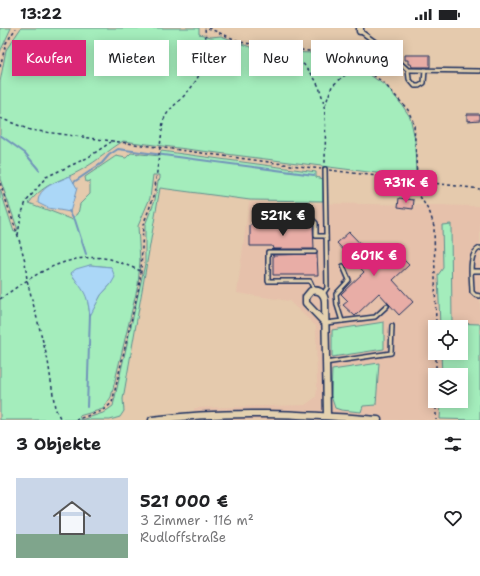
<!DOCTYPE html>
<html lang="de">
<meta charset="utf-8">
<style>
body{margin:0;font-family:"Shantell Sans",sans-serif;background:#f2f2f2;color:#202124;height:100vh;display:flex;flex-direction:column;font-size:15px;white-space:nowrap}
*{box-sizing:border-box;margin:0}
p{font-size:13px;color:#757577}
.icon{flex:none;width:22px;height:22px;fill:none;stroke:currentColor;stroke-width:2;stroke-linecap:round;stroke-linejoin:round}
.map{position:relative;height:392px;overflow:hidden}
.drawer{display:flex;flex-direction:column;background:#fff;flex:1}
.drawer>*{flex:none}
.top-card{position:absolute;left:12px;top:12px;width:456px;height:36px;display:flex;gap:8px}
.buttons{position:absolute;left:428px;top:292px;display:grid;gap:8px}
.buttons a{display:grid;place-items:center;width:40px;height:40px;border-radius:0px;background:#fff;box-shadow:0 2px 10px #0003;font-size:20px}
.price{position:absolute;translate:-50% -34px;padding:0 9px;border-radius:8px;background:#db2777;color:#fff;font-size:13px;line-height:26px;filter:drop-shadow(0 1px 2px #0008)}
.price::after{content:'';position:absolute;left:50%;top:24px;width:12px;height:9px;margin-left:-6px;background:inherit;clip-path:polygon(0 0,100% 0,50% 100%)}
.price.on{background:#222;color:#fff}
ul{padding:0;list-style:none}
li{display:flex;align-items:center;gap:12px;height:100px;padding:0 16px}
li span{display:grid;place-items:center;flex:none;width:112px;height:80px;border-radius:0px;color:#555}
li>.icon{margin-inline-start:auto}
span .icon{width:48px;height:48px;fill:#fffc;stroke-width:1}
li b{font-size:17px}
h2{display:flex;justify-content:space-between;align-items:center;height:48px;padding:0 16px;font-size:17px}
.tag{padding:0 14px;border-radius:0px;background:#fff;box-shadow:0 2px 10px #0003;font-size:14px;line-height:36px}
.tag.on{background:#db2777;color:#fff}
.status{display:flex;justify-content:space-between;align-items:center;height:28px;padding:0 20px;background:#fff;direction:ltr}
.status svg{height:11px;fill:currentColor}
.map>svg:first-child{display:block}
</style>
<div class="status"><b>13:22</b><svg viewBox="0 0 49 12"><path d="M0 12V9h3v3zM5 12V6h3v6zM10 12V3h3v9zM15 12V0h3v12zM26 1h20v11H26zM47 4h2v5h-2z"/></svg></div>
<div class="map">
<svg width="480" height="392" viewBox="0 0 480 392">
<rect width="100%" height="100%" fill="#e5caad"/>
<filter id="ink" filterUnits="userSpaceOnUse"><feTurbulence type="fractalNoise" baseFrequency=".025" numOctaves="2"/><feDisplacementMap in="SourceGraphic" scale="8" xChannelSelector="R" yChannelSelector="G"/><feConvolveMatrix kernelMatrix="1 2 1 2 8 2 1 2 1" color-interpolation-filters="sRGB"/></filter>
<g filter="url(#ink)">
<!-- built -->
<path fill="#e6c1ab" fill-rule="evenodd" d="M 249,174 L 480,178 L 480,392 L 194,392 L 194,380 L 305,377 L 316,369 L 317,360 L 316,298 L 289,273 L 237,265 ZM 435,299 L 461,299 L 461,325 L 435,325 ZM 435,347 L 461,347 L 461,373 L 435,373 Z"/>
<!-- green -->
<g fill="#a4edbc" stroke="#608e8d" fill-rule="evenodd">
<path d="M 0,0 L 11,0 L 0,24 Z"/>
<path d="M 21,0 L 199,0 L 199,6 L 211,9 L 221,8 L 251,19 L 287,24 L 312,25 L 348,34 L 363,42 L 387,59 L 402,77 L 410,89 L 415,111 L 416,150 L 123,113 C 109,122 97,133 83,141 C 61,154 46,153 29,175 L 71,191 L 78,186 L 80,176 L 90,166 L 90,153 L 86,154 L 85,149 L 116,128 L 126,130 L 131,125 L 160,128 L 161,123 L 316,144 L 316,149 L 323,151 L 323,173 L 250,172 L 160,160 L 123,371 L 124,383 L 120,389 L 110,392 L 81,392 L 103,385 L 113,378 L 145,236 L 145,197 L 155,172 L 158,153 L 160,151 L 160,147 L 153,147 L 150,170 L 138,198 L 140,233 L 138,257 L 111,369 L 103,381 L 79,388 L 81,392 L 0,392 L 0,161 L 14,204 L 18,202 L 0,151 L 0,54 L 6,22 ZM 90,237 L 111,239 L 111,256 L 101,267 L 90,287 L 87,269 L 82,259 L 71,246 Z"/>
<path d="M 451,196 L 452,295 L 480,296 L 480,392 L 440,391 L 441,373 L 461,373 L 461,347 L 442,347 L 441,325 L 461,325 L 461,299 L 440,299 L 438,247 L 443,240 L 442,197 Z"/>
<path d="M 384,294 L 384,321 L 332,329 L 332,302 Z"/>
<path d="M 379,335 L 376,377 L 363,378 L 361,384 L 341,382 L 335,380 L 331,368 L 332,342 Z"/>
</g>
<!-- water -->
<g fill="#abd7f7" stroke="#7194ba">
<path d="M 70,148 L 77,160 L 70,184 L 48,180 L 38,175 C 38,158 58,154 70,148 Z"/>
<path d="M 90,237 L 111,239 L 115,249 L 111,256 L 101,267 L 90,288 C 87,263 84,265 71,245 L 76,241 Z"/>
</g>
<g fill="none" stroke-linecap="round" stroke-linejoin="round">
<!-- stream -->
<g stroke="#7194ba" stroke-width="2">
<path d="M 0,107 L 25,125 L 39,142"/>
<path d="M 74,154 L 102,135 L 109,127 L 118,121 L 314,147"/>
<path d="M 69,183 L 75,192 L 86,226"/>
<path d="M 87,379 L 90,286"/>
</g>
</g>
<!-- building -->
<g fill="#e8ada6" stroke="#1b2f5e">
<path d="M 405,27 L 430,27 L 430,39 L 412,39 L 411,36 L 408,36 L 408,32 L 405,32 Z"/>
<path d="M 467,86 L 480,86 L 480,92 L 467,93 Z"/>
<path d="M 399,170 L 414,172 L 413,181 L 398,179 Z"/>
<path d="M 250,197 L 313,197 L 314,221 L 273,221 L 272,218 L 250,218 Z"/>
<path d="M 349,204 L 376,232 L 394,216 L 401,224 L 398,226 L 409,237 L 393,252 L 413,274 L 399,287 L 379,265 L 355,288 L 343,277 L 348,273 L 341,266 L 364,244 L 337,215 Z"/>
<path d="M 317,226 L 318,247 L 273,247 L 273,227 Z"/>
</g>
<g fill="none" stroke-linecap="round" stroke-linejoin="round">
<defs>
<g id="service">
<path d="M 360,3 L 385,21 L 408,42 L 409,51 L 415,58 L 419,58 L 424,55 L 425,42"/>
<path d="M 408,42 L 480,43"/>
<path d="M 259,193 L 313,192 L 316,195 L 316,208 L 326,208"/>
<path d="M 480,220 C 467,225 472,251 472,264 L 475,267 L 480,268"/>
<path d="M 472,243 L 480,243"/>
<path d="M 314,262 L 310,253 L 268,253 L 268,224 L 315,224"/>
<path d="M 323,266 L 327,260 L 325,141"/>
<path d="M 342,293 L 337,277 L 336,266 L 349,252 L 343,238"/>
<path d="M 326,295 L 375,289 L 387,278"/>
<path d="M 325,335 L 391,325 L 392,298"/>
</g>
<g id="minor">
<path d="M 360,0 L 360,3"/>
<path d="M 325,295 L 306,275 L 306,269 L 311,263 C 318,261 324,264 325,273 L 327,388"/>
<path d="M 152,392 C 227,382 303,386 378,392"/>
</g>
</defs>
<!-- service casing -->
<use href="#service" stroke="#1b2f5e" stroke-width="6"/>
<!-- minor casing -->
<use href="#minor" stroke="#1b2f5e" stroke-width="9"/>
<!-- path -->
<g stroke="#1b2f5e" stroke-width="1.5" stroke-dasharray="3 3" stroke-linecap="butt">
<path d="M 208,0 L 241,14 L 261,18 L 310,23 L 349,32 L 366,42 L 384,55 L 408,82 L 414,96 L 418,165 L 430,185 L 434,198 L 436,299"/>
<path d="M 284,21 C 333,52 325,87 325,137"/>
<path d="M 0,39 L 6,15 L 16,0"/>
<path d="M 325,78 L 332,58 L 357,37"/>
<path d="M 0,90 L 30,102 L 321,141"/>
<path d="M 329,142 L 480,161"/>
<path d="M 0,155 L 18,208 L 25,233 L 27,252 L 48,333 L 55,380 L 61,392"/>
<path d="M 18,207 L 21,187 L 26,174 L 46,149 L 87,130 L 111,114"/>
<path d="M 0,271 C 32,248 67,223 110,231 C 120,234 131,239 141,243"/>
<path d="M 436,325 L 436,347"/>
<path d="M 436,373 L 436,392"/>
<path d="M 75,392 L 102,383 L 112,375 L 139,259 L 141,243 L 143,197 L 154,168 L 163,94 C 166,84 174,78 182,70 C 203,49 208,29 205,0"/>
</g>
<!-- service -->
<use href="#service" stroke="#e4d1af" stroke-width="3"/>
<!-- minor -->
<use href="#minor" stroke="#e4d1af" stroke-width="6"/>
</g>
</g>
</svg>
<div class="buttons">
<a><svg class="icon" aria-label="locate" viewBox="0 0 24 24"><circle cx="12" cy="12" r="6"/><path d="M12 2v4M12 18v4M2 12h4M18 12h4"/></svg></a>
<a><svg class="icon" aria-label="layers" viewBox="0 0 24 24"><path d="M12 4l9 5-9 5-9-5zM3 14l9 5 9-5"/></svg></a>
</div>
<b class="price" style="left:406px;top:176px">731K €</b>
<b class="price on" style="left:283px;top:209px">521K €</b>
<b class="price" style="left:374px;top:249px">601K €</b>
<div class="top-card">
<a class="tag on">Kaufen</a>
<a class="tag">Mieten</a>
<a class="tag">Filter</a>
<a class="tag">Neu</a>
<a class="tag">Wohnung</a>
</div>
</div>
<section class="drawer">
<h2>3 Objekte<svg class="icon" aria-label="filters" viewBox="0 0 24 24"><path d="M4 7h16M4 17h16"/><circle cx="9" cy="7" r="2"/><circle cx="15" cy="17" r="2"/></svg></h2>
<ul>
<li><span style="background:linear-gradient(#c9d6e8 70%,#7fa58c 0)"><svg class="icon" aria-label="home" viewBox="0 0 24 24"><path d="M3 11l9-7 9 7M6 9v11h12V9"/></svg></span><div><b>521 000 €</b><p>3 Zimmer · 116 m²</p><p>Rudloffstraße</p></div><svg class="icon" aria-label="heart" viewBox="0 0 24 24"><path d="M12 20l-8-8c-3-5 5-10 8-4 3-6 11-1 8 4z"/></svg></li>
</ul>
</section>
